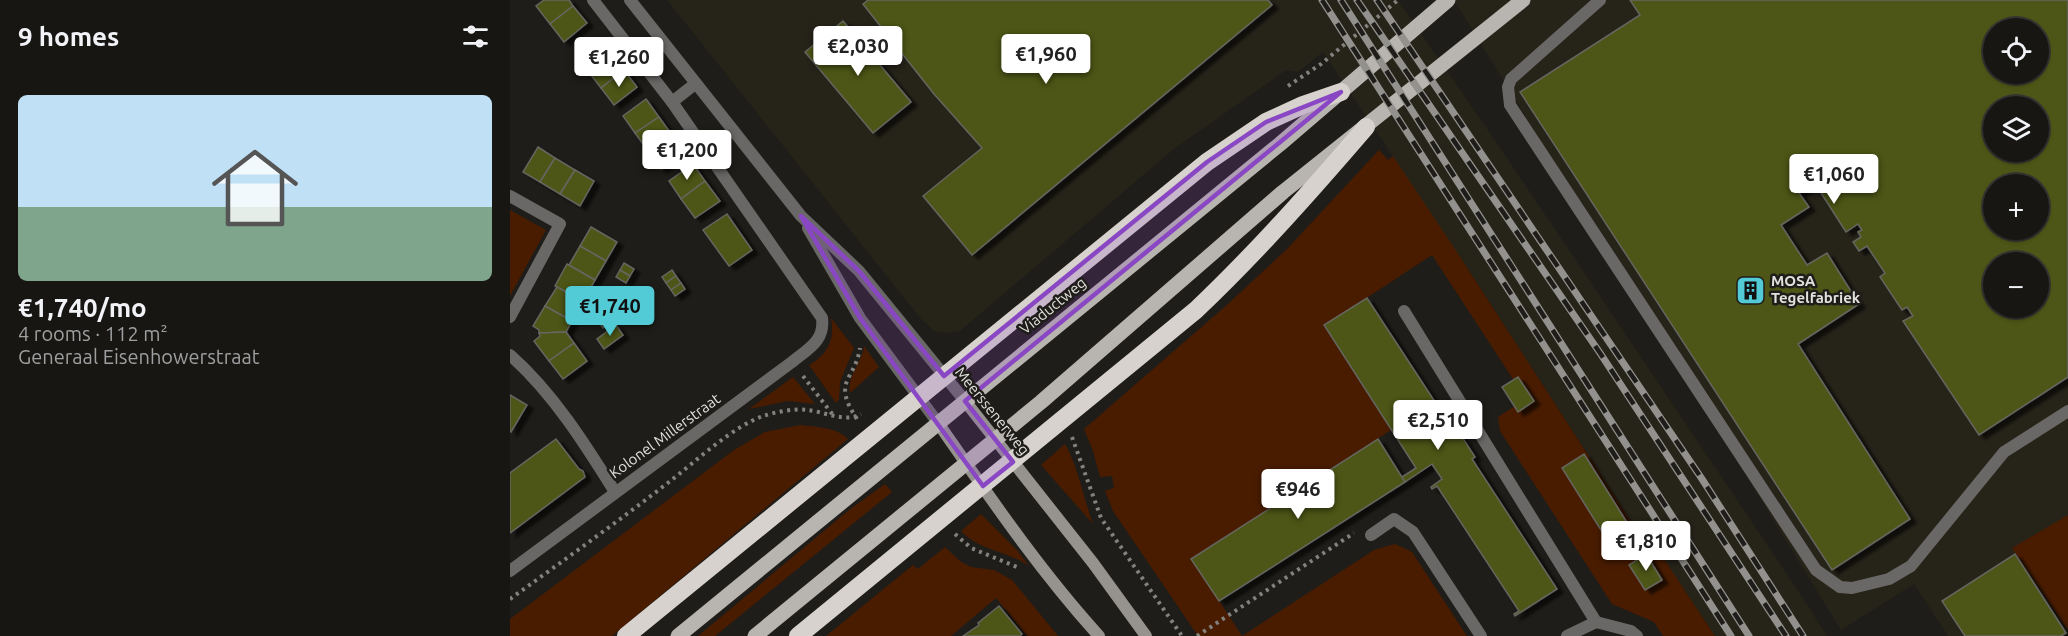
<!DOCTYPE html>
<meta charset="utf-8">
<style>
body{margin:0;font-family:Ubuntu,sans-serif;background:#242321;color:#f1f3f6;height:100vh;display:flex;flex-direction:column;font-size:22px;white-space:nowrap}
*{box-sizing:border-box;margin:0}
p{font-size:20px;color:#9e9fa0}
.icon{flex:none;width:33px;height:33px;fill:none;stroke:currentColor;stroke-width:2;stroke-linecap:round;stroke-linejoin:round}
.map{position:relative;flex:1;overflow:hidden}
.sheet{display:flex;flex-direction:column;background:#171613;width:510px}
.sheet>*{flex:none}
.controls{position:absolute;left:1473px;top:18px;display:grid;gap:12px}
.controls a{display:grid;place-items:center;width:66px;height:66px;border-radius:50%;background:#171613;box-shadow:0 2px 4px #0004,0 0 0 2px #363533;font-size:30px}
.price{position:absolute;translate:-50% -51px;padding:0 14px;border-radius:6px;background:#fff;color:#222;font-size:20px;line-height:39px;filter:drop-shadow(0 2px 3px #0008)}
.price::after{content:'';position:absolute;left:50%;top:36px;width:18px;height:14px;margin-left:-9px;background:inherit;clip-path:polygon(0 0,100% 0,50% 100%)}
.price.active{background:#52cbd7;color:#111}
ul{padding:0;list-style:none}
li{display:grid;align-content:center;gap:12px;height:318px;padding:0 18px}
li+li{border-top:2px solid #363533}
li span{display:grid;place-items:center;height:186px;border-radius:9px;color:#555}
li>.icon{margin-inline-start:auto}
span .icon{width:108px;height:108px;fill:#fffc;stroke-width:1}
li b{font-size:26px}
h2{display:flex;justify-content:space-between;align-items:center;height:72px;padding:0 18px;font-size:26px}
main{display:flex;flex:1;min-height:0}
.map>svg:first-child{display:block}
</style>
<main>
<section class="sheet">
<h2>9 homes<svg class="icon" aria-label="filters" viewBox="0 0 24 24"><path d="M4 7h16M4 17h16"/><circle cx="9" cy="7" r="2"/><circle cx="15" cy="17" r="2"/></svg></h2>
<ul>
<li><span style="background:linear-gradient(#bfe0f5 60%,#7fa58c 0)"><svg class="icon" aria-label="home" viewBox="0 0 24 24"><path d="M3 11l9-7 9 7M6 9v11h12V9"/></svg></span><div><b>€1,740/mo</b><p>4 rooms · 112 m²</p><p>Generaal Eisenhowerstraat</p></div></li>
</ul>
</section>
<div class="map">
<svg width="1558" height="636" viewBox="0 0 1558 636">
<defs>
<filter id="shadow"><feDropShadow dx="6" dy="4" stdDeviation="1.5" flood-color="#0009"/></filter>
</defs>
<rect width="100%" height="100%" fill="#1f1d19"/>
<!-- built -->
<g fill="#262319" fill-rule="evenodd">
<path d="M 157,0 L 888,0 L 989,146 L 1293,598 L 1317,636 L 1205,636 L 1146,548 L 1141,552 L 947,252 L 813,52 L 788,72 L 776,70 L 664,149 L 450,331 L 436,333 L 424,331 L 411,319 Z"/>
<path d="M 944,0 L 1558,0 L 1558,636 L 1438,636 L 1404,584 L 1331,630 ZM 1484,28 L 1528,28 L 1528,74 L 1484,74 ZM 1484,106 L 1528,106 L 1528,152 L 1484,152 ZM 1484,184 L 1528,184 L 1528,230 L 1484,230 ZM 1484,262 L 1528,262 L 1528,308 L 1484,308 Z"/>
</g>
<!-- green -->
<g fill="#491c00">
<path d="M 869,150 L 878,160 L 883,156 L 947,252 L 1140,551 L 1146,547 L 1205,636 L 1153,636 L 1144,622 L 1102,604 L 990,431 L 988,417 L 1016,399 L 922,255 L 814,326 L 881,430 L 682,559 L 732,636 L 864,550 L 885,544 L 902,552 L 957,636 L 688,636 L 603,511 L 595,491 L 604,488 L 602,476 L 590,477 L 583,451 L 574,429 L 718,304 L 777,249 Z"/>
<path d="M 0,210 L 36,230 L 0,296 Z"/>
<path d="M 321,318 L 344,348 L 330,382 L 329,400 L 326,403 L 299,365 C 318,354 325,340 321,318 Z"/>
<path d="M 354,346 L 369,367 L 340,393 C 337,376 352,363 354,346 Z"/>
<path d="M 283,377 L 305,404 L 278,401 L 239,409 Z"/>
<path d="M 290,425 C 305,427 327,427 338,439 L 102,636 L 0,636 L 0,619 L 224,450 L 255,432 Z"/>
<path d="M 555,444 C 569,469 573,497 583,524 L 531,465 Z"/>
<path d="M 375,484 L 382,492 L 205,636 L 188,636 L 339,510 Z"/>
<path d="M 471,514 L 507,550 L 519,566 C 497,551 470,551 451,531 Z"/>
<path d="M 1558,515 L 1558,628 L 1557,629 L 1502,548 Z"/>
<path d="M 435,547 L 451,562 L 461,567 L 484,570 L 502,580 L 548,636 L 517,636 L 486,598 L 441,636 L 316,636 L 403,565 L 408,569 Z"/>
</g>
<!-- building -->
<g fill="#4e5617" stroke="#656660" stroke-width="1.5" fill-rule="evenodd" filter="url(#shadow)">
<path d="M 34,0 L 59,0 L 63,6 L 40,24 L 26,6 Z"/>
<path d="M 358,0 L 758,0 L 762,5 L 462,255 L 413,196 L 472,148 L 424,94 L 353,4 Z"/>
<path d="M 1120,0 L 1558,0 L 1558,377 L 1469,435 L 1393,321 L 1403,316 L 1397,307 L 1392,310 L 1370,277 L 1375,273 L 1357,246 L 1349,251 L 1343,242 L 1351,237 L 1348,232 L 1352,230 L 1348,224 L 1336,232 L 1311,193 L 1322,186 L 1316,176 L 1289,193 L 1299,207 L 1271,225 L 1297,265 L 1317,253 L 1349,304 L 1288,344 L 1400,519 L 1322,570 L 1010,92 L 1130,15 ZM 1484,28 L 1528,28 L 1528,74 L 1484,74 ZM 1484,106 L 1528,106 L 1528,152 L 1484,152 ZM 1484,184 L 1528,184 L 1528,230 L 1484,230 ZM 1484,262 L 1528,262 L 1528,308 L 1484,308 Z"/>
<path d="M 63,6 L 77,23 L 54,42 L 40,24 Z"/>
<path d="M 333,21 L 401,102 L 363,133 L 295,52 Z"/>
<path d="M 100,52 L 114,70 L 91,88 L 77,70 Z"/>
<path d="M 114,70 L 127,87 L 104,105 L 91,88 Z"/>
<path d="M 136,99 L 149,117 L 125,133 L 113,116 Z"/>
<path d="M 149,117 L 162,135 L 138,151 L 125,133 Z"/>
<path d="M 162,135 L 174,152 L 151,169 L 138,151 Z"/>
<path d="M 28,147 L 45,158 L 30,182 L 13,172 Z"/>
<path d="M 45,158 L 65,170 L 50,194 L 30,182 Z"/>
<path d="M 183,164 L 195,181 L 171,199 L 159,181 Z"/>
<path d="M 65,170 L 84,181 L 70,206 L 50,194 Z"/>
<path d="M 195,181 L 210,201 L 185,218 L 171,199 Z"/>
<path d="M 217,214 L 242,250 L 219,266 L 193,230 Z"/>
<path d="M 81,227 L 107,242 L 96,261 L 70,246 Z"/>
<path d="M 70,246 L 96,261 L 85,280 L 59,265 Z"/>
<path d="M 114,263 L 124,269 L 120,276 L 110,270 Z"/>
<path d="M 57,264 L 85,280 L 73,301 L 45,286 Z"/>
<path d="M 110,270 L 120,276 L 116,283 L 106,277 Z"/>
<path d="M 162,270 L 166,276 L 156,283 L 152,277 Z"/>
<path d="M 166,276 L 171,283 L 161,290 L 156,283 Z"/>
<path d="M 171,283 L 175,289 L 165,296 L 161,290 Z"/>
<path d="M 47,287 L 73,301 L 62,321 L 35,306 Z"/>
<path d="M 857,298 L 940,425 L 943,423 L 965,457 L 962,459 L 1047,589 L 1005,616 L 1004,614 L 1009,611 L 927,486 L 922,489 L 921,487 L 932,479 L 922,464 L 895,482 L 892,477 L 906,468 L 814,325 Z"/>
<path d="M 35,306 L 62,321 L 56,332 L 29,333 L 29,330 L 23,326 Z"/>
<path d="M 99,309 L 106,318 L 100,323 L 92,313 Z"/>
<path d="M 92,313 L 100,323 L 93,328 L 86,318 Z"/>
<path d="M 106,325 L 113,335 L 94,349 L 87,339 Z"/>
<path d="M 56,332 L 64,343 L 39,361 L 24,341 L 30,336 L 29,333 Z"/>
<path d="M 64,343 L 77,361 L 53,379 L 39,361 Z"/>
<path d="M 1008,377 L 1024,401 L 1008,412 L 992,387 Z"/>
<path d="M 0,395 L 17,405 L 1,432 L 0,431 Z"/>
<path d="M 46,439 L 69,469 L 73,471 L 75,477 L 0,533 L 0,473 Z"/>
<path d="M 868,439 L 895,482 L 709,601 L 681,559 Z"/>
<path d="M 1074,454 L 1123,532 L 1101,546 L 1052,468 Z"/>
<path d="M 1136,554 L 1152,580 L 1135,590 L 1119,565 Z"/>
<path d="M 1505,554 L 1556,633 L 1551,636 L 1455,636 L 1432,601 Z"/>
<path d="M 489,606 L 512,634 L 510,636 L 453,636 L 469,625 L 468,623 Z"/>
</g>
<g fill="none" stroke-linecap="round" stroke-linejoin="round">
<!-- path -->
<g stroke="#84827e" stroke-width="4" stroke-dasharray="3 4.5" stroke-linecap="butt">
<path d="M 778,86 L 811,64 L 888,0"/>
<path d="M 293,376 L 323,415"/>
<path d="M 347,419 C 321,380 345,381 350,348"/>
<path d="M 562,437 L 591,518 L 672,636"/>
<path d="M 445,534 L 461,548 L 507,567"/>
<path d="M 0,599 C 53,561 107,522 159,482 C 185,462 222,427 253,416 C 266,412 284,408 298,410 C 315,412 335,423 351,414"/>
<path d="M 687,636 L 844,533"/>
</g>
<!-- lane -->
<g stroke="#6a6866" stroke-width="12">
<path d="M 1090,0 L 1001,79 L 998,87 L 1000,105 L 1306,570 L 1330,587 L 1342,588 L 1379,579 L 1401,566 L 1494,452 L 1558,411"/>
<path d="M 894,311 L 1086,622"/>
</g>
<!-- street -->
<g stroke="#6a6866" stroke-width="12">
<path d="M 120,0 L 291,216 L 349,271 L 455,401"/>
<path d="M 162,102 L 185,84"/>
<path d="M 0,196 L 50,224 L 0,317"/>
<path d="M 298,228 L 350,318 L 428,423"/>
<path d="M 0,355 C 43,393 75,444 105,492"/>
<path d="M 861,535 L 884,519 L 903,532 L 971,636"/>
<path d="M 0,571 L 282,362 C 298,349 315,341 312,318 L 162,102 L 83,0"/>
<path d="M 1057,636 L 1086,622 L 1121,631 L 1127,636"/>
</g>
<!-- secondary -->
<g stroke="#96938f" stroke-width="12">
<path d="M 455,401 L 583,563 L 636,636"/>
<path d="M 428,423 C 479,496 529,570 589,636"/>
</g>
<!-- primary -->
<g stroke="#b8b4af" stroke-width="15">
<path d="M 168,636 L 770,144 L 938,0"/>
<path d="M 245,636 L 531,402 L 773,192 L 1013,0"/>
</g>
<!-- highway -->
<g stroke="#d7d2cd" stroke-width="18">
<path d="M 116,636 L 697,162 L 756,122 L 793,105 L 831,92"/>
<path d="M 288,636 L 686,310 C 747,252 801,191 856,127"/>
</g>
<defs>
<g id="rail">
<path d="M 812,0 L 1221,636"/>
<path d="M 831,0 L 1239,636"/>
<path d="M 847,0 L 1090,353 L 1276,636"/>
<path d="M 867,0 L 1192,479 L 1293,636"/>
</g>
</defs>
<!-- rail casing -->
<use href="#rail" stroke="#93918d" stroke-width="7"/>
<!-- rail -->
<use href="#rail" stroke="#1f1d19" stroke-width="4.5" stroke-dasharray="14" stroke-linecap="butt"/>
</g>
<!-- marked area -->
<path fill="#8a47c4" fill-opacity="0.2" stroke="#8a47c4" stroke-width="4.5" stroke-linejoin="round" d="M 831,92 L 455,401 L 503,462 L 473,486 L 350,318 L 291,216 L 349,271 L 434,376 L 697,162 L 756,122 Z"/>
<!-- icons -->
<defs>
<symbol id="building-square" viewBox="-11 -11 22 22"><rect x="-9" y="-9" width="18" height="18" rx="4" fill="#52cbd7" stroke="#1f1d19"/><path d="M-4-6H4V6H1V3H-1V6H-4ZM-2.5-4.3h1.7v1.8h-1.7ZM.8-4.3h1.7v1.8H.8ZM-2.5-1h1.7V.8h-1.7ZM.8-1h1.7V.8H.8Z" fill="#111"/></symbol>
</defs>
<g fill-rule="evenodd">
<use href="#building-square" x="1224" y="274" width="33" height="33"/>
</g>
<g text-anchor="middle" stroke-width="5" stroke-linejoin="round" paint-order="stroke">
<!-- poi labels -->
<g font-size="15" font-weight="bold" fill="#e2e1dd" stroke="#1f1d19" text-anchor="start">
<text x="1261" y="286">MOSA<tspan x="1261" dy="17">Tegelfabriek</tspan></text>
</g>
<!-- street labels -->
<g font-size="15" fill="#e2e1dd" stroke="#1f1d19">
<text transform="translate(543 306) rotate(-39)" y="5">Viaductweg</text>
<text transform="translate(482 411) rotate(51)" y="5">Meerssenerweg</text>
<text transform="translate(155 436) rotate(-36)" y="5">Kolonel Millerstraat</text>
</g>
</g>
</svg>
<div class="controls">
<a><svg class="icon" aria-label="locate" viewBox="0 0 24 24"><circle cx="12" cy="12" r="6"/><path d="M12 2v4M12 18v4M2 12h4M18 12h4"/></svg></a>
<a><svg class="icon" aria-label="layers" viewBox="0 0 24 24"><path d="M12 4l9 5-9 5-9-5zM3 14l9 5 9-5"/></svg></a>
<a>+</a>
<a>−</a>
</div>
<b class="price" style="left:348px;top:77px">€2,030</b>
<b class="price" style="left:536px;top:85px">€1,960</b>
<b class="price" style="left:109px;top:88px">€1,260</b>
<b class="price" style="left:177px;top:181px">€1,200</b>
<b class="price" style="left:1324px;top:205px">€1,060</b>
<b class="price active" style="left:100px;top:337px">€1,740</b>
<b class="price" style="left:928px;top:451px">€2,510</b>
<b class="price" style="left:788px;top:520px">€946</b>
<b class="price" style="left:1136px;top:572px">€1,810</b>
</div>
</main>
